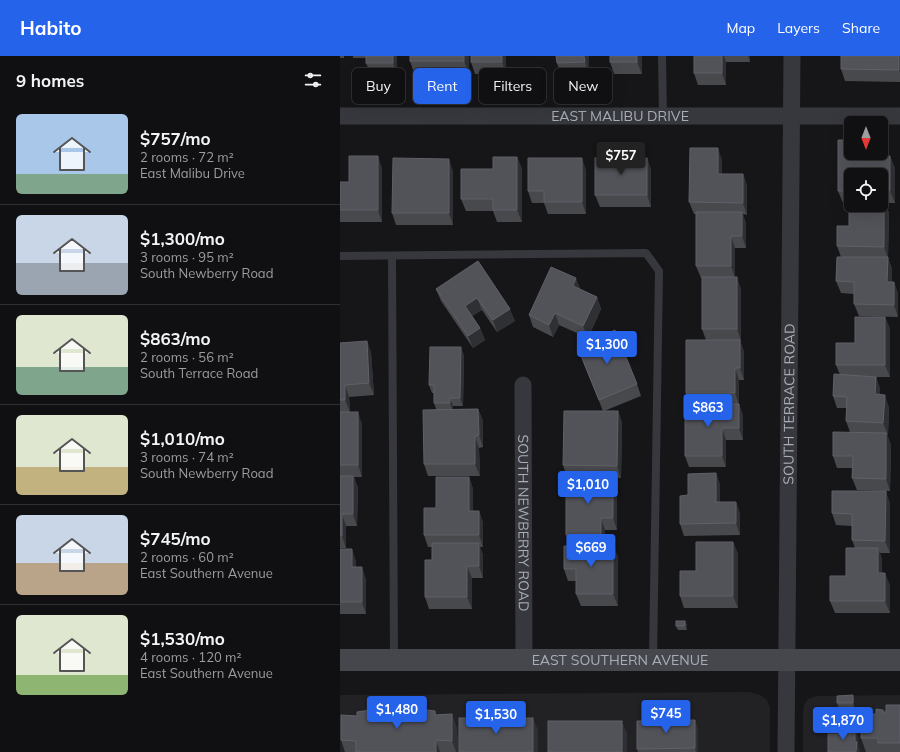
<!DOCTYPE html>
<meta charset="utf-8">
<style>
body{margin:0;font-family:Mulish,sans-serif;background:#19191b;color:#f1f3f6;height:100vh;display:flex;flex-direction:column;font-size:15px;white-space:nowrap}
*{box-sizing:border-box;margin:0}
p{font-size:13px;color:#9c9d9f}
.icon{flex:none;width:22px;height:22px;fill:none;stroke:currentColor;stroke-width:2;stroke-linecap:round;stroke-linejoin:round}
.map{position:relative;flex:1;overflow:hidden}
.sheet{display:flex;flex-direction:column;background:#101012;width:340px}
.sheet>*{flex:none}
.guide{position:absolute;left:12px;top:12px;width:380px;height:36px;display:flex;gap:8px}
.needle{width:26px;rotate:180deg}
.controls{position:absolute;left:504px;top:60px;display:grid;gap:8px}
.controls a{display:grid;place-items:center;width:44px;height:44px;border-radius:6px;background:#101012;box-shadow:0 4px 16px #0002,0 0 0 1px #303032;font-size:20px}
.price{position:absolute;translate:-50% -34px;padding:0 9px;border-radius:4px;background:#2563eb;color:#fff;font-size:13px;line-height:26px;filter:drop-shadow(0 1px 2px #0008)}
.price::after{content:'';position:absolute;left:50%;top:24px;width:12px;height:9px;margin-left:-6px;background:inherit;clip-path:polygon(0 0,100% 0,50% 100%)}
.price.on{background:#222;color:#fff}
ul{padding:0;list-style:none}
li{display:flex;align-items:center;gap:12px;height:100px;padding:0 16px}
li+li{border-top:1px solid #303032}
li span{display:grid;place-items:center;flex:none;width:112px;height:80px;border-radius:6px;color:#555}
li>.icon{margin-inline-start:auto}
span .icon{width:48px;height:48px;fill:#fffc;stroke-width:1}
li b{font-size:17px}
h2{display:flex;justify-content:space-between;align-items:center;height:48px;padding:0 16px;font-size:17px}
.pill{padding:0 14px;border-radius:6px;background:#101012;box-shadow:0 4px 16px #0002,0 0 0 1px #303032;font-size:14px;line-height:36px}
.pill.on{background:#2563eb;color:#fff}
header{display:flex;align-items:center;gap:24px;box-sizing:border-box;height:56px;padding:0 20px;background:#2563eb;color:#fff}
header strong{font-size:19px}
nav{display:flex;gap:22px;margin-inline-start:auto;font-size:14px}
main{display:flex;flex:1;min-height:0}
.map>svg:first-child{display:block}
</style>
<header>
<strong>Habito</strong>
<nav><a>Map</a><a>Layers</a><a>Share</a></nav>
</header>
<main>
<section class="sheet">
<h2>9 homes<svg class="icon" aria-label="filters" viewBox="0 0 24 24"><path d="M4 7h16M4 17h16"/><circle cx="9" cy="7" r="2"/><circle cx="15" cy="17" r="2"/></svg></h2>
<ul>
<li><span style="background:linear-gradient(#a9c7e8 75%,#7fa58c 0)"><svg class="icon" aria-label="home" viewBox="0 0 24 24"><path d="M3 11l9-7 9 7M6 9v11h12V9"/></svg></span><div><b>$757/mo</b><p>2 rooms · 72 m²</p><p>East Malibu Drive</p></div></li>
<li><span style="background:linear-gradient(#c9d6e8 60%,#9aa5b1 0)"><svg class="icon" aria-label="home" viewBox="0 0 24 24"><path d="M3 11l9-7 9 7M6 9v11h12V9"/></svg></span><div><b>$1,300/mo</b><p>3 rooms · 95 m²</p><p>South Newberry Road</p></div></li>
<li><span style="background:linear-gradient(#dfe7d0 65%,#7fa58c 0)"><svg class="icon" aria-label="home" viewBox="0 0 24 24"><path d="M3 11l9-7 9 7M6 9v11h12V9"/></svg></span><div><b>$863/mo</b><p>2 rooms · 56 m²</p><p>South Terrace Road</p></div></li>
<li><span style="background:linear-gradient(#dfe7d0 65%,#c2b280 0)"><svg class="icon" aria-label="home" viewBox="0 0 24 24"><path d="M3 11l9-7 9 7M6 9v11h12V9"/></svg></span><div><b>$1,010/mo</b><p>3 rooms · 74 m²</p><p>South Newberry Road</p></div></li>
<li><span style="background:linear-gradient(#c9d6e8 60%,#b9a48a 0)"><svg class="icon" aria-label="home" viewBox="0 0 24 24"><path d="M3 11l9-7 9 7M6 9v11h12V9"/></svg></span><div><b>$745/mo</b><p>2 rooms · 60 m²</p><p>East Southern Avenue</p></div></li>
<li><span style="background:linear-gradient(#dfe7d0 75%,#8fb573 0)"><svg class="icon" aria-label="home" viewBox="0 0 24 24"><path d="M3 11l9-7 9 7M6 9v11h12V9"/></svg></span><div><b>$1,530/mo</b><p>4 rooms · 120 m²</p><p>East Southern Avenue</p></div></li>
</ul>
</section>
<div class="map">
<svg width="560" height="696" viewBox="0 0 560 696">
<rect width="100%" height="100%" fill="#161618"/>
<!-- built -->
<g fill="#222225">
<path d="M 409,636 L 420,639 L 427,644 L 430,652 L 430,696 L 0,696 L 0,639 Z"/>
<path d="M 560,639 L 560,696 L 463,696 L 463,659 L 464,649 L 468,643 L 477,640 Z"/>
</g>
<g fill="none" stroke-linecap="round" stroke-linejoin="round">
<!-- lane -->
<g stroke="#37383d" stroke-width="8">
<path d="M 322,0 L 323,60"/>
<path d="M 0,200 L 306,197 L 319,215 L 313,603"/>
<path d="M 52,200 L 54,604"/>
</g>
<!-- street -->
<g stroke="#37383d" stroke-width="17">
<path id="s1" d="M 0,60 L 560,60"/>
<path id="s2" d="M 183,329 L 184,604"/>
<path id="s3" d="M 446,696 L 452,0"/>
</g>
<!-- secondary -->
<path stroke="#45474d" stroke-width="22" id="s4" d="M 0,604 L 560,604"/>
</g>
<!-- wall -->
<g fill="#47494d" fill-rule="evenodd">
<rect x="0" y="0" width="4" height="2"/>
<path d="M 13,0 L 57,0 L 57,19 L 31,19 L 26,7 L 26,2 L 13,2 Z"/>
<path d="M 129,0 L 129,17 L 74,17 L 70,5 Z"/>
<path d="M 166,0 L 166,18 L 135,18 L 131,6 Z"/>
<path d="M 249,0 L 249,18 L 221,19 L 217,7 Z"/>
<path d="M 302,0 L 302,18 L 274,18 L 270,6 Z"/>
<path d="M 354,0 L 410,0 L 410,6 L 386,6 L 386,29 L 358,29 L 354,17 Z"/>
<path d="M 560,0 L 560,26 L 505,25 L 501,13 Z"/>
<path d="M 498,84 L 511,84 L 511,97 L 529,97 L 529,100 L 550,100 L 555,112 L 555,147 L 545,147 L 549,157 L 548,202 L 552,213 L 552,226 L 554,226 L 558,238 L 558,261 L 519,260 L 514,248 L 514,238 L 501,237 L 496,225 L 497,201 L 501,201 L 497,190 L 497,170 L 509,170 L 509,147 L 503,147 L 498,135 ZM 511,119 L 541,119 L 541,149 L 511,149 Z"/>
<path d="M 177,101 L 182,113 L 182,166 L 157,166 L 153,155 L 126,155 L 121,143 L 153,113 Z"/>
<path d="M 307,102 L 311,114 L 311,151 L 260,151 L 255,139 Z"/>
<path d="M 382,104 L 382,118 L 403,118 L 407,130 L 407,159 L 403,158 L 406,168 L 406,192 L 395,192 L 395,221 L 401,233 L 401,285 L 400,285 L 404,296 L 404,324 L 399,324 L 399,348 L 403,360 L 403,384 L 386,384 L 386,411 L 349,411 L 345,400 L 350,348 L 346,337 L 366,284 L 362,273 L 362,222 L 361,222 L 356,210 L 356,158 L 354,158 L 349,146 Z"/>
<path d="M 42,112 L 42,166 L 0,166 L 0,126 L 9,126 Z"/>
<path d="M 246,114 L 246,158 L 208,158 L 204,147 L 192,147 L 188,135 Z"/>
<path d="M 113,115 L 113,169 L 56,169 L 52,157 Z"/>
<path d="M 138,205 L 175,265 L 157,276 L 142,254 L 132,260 L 140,272 L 145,284 L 133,292 L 101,245 L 96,233 Z"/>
<path d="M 257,241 L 261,253 L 248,282 L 219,269 L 213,281 L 193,271 L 189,259 Z"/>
<path d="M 545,261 L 550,273 L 550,321 L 536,321 L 540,333 L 540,339 L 549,351 L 548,379 L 547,379 L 551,389 L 550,435 L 517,434 L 512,422 L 513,412 L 497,412 L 493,400 L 510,376 L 506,365 L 506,352 L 497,352 L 493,340 L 500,319 L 496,309 L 515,287 Z"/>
<path d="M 27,285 L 31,297 L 34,339 L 9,341 L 10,356 L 0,356 L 0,287 Z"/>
<path d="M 237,290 L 297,328 L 301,340 L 264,355 L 278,355 L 282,367 L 281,422 L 227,421 L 223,409 L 263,355 Z"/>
<path d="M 124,299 L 123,350 L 113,350 L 113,353 L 138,353 L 143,365 L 143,391 L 139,392 L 140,420 L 88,420 L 84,408 L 96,353 L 94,347 L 94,337 L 92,337 L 89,329 Z"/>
<path d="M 0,356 L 22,368 L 22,421 L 14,421 L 18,432 L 17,470 L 6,470 L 6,492 L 0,492 Z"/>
<path d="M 376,417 L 380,429 L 380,446 L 396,446 L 400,458 L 400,479 L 344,480 L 340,468 L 348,439 Z"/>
<path d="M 129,421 L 133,433 L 133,455 L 139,455 L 143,467 L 143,491 L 140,491 L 143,499 L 143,522 L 132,522 L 132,553 L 89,553 L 85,541 L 92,504 L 92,491 L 88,491 L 84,479 L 96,452 Z"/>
<path d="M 273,423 L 277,435 L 277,474 L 265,474 L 265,490 L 273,490 L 278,501 L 278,550 L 241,550 L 236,538 L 236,525 L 228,525 L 224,513 L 230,490 L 226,479 Z"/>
<path d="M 550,447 L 550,497 L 540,497 L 542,504 L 542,517 L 550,529 L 550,557 L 495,557 L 490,545 L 506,520 L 515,492 L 512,484 L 512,470 L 496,469 L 492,457 Z"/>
<path d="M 393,486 L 398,498 L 398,552 L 344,552 L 340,540 L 356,515 Z"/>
<path d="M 0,493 L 16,505 L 16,511 L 26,523 L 26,558 L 0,558 Z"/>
<path d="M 345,565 L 347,569 L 347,574 L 338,574 L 336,570 Z"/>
<path d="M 513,639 L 514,644 L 514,651 L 499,652 L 497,647 Z"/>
<path d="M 560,649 L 560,696 L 526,696 L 521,682 L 536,658 L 543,654 L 544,656 L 546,656 Z"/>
<path d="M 95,655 L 96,659 L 112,658 L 117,673 L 118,696 L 5,696 L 1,684 L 17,660 Z"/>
<path d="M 358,672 L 358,696 L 298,696 L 297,693 Z"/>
</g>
<!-- shaded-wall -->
<g fill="#2f3033">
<path d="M 53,0 L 57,0 L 57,19 L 53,7 Z"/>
<path d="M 124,0 L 129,0 L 129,17 L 124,5 Z"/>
<path d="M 162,0 L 166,0 L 166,18 L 162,6 Z"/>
<path d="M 244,0 L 249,0 L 249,18 L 245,6 Z"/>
<path d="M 297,0 L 302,0 L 302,18 L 297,6 Z"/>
<path d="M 382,0 L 384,0 L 386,6 L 386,29 L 382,17 Z"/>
<path d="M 408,0 L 410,0 L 410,6 Z"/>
<path d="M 559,0 L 560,0 L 560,16 L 559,14 Z"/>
<path d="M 378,92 L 382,104 L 382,130 L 378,118 Z"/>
<path d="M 525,97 L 529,97 L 529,112 L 525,100 Z"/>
<path d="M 38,100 L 42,112 L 42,166 L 38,154 Z"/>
<path d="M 550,100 L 555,112 L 555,147 L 550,135 Z"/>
<path d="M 177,101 L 182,113 L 182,166 L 177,154 Z"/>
<path d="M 242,102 L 246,114 L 246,158 L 242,146 Z"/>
<path d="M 307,102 L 311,114 L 311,151 L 307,139 Z"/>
<path d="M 109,103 L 113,115 L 113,169 L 109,157 Z"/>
<path d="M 403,118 L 407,130 L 407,159 L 403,147 Z"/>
<path d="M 544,145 L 549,157 L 548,202 L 552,213 L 552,238 L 547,226 L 548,202 L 544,191 Z"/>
<path d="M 402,156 L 406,168 L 406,192 L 402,180 Z"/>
<path d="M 391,180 L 395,192 L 395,222 L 391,210 Z"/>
<path d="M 397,221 L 401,233 L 401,285 L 397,273 Z"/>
<path d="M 236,222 L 241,234 L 233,230 Z"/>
<path d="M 554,226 L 558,238 L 558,261 L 554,249 Z"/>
<path d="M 257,241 L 261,253 L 248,282 L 243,270 Z"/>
<path d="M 137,242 L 142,254 L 129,262 L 125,250 Z"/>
<path d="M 170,253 L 175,265 L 157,276 L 153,264 Z"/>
<path d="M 215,257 L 219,269 L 213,281 L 209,269 Z"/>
<path d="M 545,261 L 550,273 L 550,321 L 545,309 Z"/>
<path d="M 140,272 L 145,284 L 133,292 L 128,280 Z"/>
<path d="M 400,284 L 404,296 L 404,324 L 400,312 Z"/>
<path d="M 27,285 L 31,297 L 34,339 L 29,327 Z"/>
<path d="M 121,291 L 124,299 L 123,350 L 120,342 Z"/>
<path d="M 395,312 L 399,324 L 399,348 L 403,360 L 403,384 L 399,372 L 399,349 L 395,337 Z"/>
<path d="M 536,321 L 540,333 L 540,350 L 535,338 Z"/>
<path d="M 5,329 L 9,341 L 10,356 L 5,344 Z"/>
<path d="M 545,339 L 549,351 L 548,379 L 543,367 Z"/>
<path d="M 110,342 L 113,350 L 113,356 L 110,347 Z"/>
<path d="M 138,353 L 143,365 L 143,391 L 139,379 Z"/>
<path d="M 278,355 L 282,367 L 281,422 L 277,410 Z"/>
<path d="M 18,356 L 22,368 L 22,421 L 18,409 Z"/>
<path d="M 382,372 L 386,384 L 386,411 L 382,400 Z"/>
<path d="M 546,377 L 551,389 L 550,435 L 546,423 Z"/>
<path d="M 135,380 L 139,392 L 140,420 L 135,408 Z"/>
<path d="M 376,417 L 380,429 L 380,458 L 376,446 Z"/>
<path d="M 13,420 L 18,432 L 17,470 L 13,458 Z"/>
<path d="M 129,421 L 133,433 L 133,467 L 129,455 Z"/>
<path d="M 273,423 L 277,435 L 277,474 L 273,462 Z"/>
<path d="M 546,435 L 550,447 L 550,497 L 545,485 Z"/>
<path d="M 396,446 L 400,458 L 400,479 L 396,467 Z"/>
<path d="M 139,455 L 143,467 L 143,491 L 139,479 Z"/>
<path d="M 2,458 L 6,470 L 6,492 L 2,480 Z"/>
<path d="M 261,462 L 265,474 L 265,491 L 261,479 Z"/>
<path d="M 393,486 L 398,498 L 398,552 L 393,540 Z"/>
<path d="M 139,487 L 143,499 L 143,522 L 139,510 Z"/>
<path d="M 273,490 L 278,501 L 278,550 L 273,538 Z"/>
<path d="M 538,492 L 542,504 L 542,529 L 538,517 Z"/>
<path d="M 12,493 L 16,505 L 16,523 L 12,511 Z"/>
<path d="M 127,510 L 132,522 L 132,553 L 127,541 Z"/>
<path d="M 22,511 L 26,523 L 26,558 L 22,546 Z"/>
<path d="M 545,517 L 550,529 L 550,557 L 545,545 Z"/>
<path d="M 345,565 L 347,569 L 347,574 L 345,570 Z"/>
<path d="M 513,639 L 514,644 L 514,651 L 513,647 Z"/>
<path d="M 112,658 L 117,673 L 118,696 L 116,696 L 112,685 Z"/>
<path d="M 193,662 L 198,674 L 198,696 L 193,696 Z"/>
<path d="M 355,664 L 358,672 L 358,696 L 356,696 L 355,692 Z"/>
<path d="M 282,665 L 287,677 L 287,696 L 282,696 Z"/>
<path d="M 515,668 L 518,677 L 518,688 L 520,694 L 520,696 L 516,696 L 515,686 Z"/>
<path d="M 96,684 L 100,696 L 96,696 Z"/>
</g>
<!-- building -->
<g fill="#525359" stroke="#5f6168">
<rect x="26" y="0" width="27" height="7"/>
<rect x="70" y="0" width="54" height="5"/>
<rect x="131" y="0" width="31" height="6"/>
<path d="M 216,0 L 244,0 L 245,6 L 217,7 Z"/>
<rect x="270" y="0" width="27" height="6"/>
<rect x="354" y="0" width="28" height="17"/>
<path d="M 501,0 L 559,0 L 559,14 L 501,13 Z"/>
<path d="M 498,84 L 511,84 L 511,97 L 525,97 L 525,100 L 550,100 L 550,135 L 541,135 L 541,119 L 511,119 L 511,135 L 498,135 Z"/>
<path d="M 350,92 L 378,92 L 378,118 L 403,118 L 403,147 L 349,146 Z"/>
<path d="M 9,100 L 38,100 L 38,154 L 0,154 L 0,126 L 9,126 Z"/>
<path d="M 153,101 L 177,101 L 177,154 L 153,154 L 153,143 L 121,143 L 121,113 L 153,113 Z"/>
<path d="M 53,102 L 109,103 L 109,157 L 52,157 Z"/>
<path d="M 188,102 L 242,102 L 242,146 L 204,146 L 204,135 L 188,135 Z"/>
<rect x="255" y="102" width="52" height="37"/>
<path d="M 509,145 L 511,145 L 511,149 L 541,149 L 541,145 L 544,145 L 544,191 L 497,190 L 497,170 L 509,170 Z"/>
<path d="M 356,156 L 402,156 L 402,180 L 391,180 L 391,210 L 356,210 Z"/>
<path d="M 497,201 L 548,201 L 547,226 L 554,226 L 554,249 L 514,248 L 514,226 L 496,225 Z"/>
<path d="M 138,205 L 170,253 L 153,264 L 137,242 L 125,250 L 140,272 L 128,280 L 96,233 Z"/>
<path d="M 211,211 L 236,222 L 233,230 L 257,241 L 243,270 L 215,257 L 209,269 L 189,259 Z"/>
<rect x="362" y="221" width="35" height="52"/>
<path d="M 515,261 L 545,261 L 545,309 L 496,309 L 496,287 L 515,287 Z"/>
<path d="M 275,274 L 297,328 L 259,344 L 237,290 Z"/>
<path d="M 346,284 L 400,284 L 400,312 L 395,312 L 395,337 L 346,337 Z"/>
<path d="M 27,285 L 29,327 L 5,329 L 5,344 L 0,344 L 0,287 Z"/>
<path d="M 90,291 L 121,291 L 120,342 L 110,342 L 110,347 L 94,347 L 94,329 L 89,329 Z"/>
<path d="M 494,318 L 536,321 L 535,338 L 545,339 L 543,367 L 506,365 L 507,341 L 493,340 Z"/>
<path d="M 345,348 L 399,348 L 399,372 L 382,372 L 382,400 L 345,400 Z"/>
<path d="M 138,353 L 139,379 L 135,380 L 135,408 L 84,408 L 83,354 Z"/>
<path d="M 224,355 L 278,355 L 277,410 L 223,409 Z"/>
<rect x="0" y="356" width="18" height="53"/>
<path d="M 493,376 L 546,377 L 546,423 L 512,422 L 513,400 L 493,400 Z"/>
<path d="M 376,417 L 376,446 L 396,446 L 396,467 L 340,468 L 340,440 L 348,439 L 348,418 Z"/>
<path d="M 0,420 L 13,420 L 13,458 L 2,458 L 2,480 L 0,480 Z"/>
<path d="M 96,421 L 129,421 L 129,455 L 139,455 L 139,479 L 84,479 L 84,452 L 96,452 Z"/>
<path d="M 226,423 L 273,423 L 273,462 L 261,462 L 261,479 L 226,479 Z"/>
<path d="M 492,435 L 546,435 L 545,485 L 512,484 L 512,458 L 492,457 Z"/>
<path d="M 356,486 L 393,486 L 393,540 L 340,540 L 340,515 L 356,515 Z"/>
<path d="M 92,487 L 139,487 L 139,510 L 127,510 L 127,541 L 85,541 L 85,504 L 92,504 Z"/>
<path d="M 224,490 L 273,490 L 273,538 L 236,538 L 236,513 L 224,513 Z"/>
<path d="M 506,492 L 538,492 L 538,517 L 545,517 L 545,545 L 490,545 L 490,520 L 506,520 Z"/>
<path d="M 0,493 L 12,493 L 12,511 L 22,511 L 22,546 L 0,546 Z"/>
<rect x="336" y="565" width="9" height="5"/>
<path d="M 513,639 L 513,647 L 497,647 L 497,640 Z"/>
<path d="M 546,649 L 560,649 L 560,687 L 538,687 L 538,682 L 521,682 L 521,658 L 536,658 L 536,653 L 543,654 L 543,656 L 546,656 Z"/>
<path d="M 56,650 L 95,655 L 95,659 L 112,658 L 112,685 L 96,684 L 96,696 L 16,696 L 16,685 L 1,684 L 1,659 L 17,660 L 17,656 Z"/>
<rect x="119" y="662" width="74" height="34"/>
<path d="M 355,664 L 355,692 L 297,693 L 297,665 Z"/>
<rect x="208" y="665" width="74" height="31"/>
<path d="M 505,668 L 515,668 L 515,686 L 517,686 L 516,696 L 488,696 L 488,678 L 501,678 L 501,675 L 505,675 Z"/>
</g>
<g text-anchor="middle" stroke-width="4" stroke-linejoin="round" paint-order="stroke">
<!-- street labels -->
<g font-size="14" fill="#a8adb8" stroke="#111113">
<text dy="5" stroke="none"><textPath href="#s1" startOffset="280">EAST MALIBU DRIVE</textPath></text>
<text dy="5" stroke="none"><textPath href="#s3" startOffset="348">SOUTH TERRACE ROAD</textPath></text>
<text dy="5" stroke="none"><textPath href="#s2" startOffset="138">SOUTH NEWBERRY ROAD</textPath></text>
<text dy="5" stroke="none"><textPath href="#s4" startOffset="280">EAST SOUTHERN AVENUE</textPath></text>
</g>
</g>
</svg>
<div class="controls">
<a><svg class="needle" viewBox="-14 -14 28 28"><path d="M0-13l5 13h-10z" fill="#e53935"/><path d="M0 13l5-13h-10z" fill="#9c9d9f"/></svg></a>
<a><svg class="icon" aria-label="locate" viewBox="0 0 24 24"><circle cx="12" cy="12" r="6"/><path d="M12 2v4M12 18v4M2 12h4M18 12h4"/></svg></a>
</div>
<b class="price on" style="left:281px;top:120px">$757</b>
<b class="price" style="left:267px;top:309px">$1,300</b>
<b class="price" style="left:368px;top:372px">$863</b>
<b class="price" style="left:248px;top:449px">$1,010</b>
<b class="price" style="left:251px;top:512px">$669</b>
<b class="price" style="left:57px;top:674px">$1,480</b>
<b class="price" style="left:326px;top:678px">$745</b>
<b class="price" style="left:156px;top:679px">$1,530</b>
<b class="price" style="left:503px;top:685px">$1,870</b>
<div class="guide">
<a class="pill">Buy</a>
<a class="pill on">Rent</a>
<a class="pill">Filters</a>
<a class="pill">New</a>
</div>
</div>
</main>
